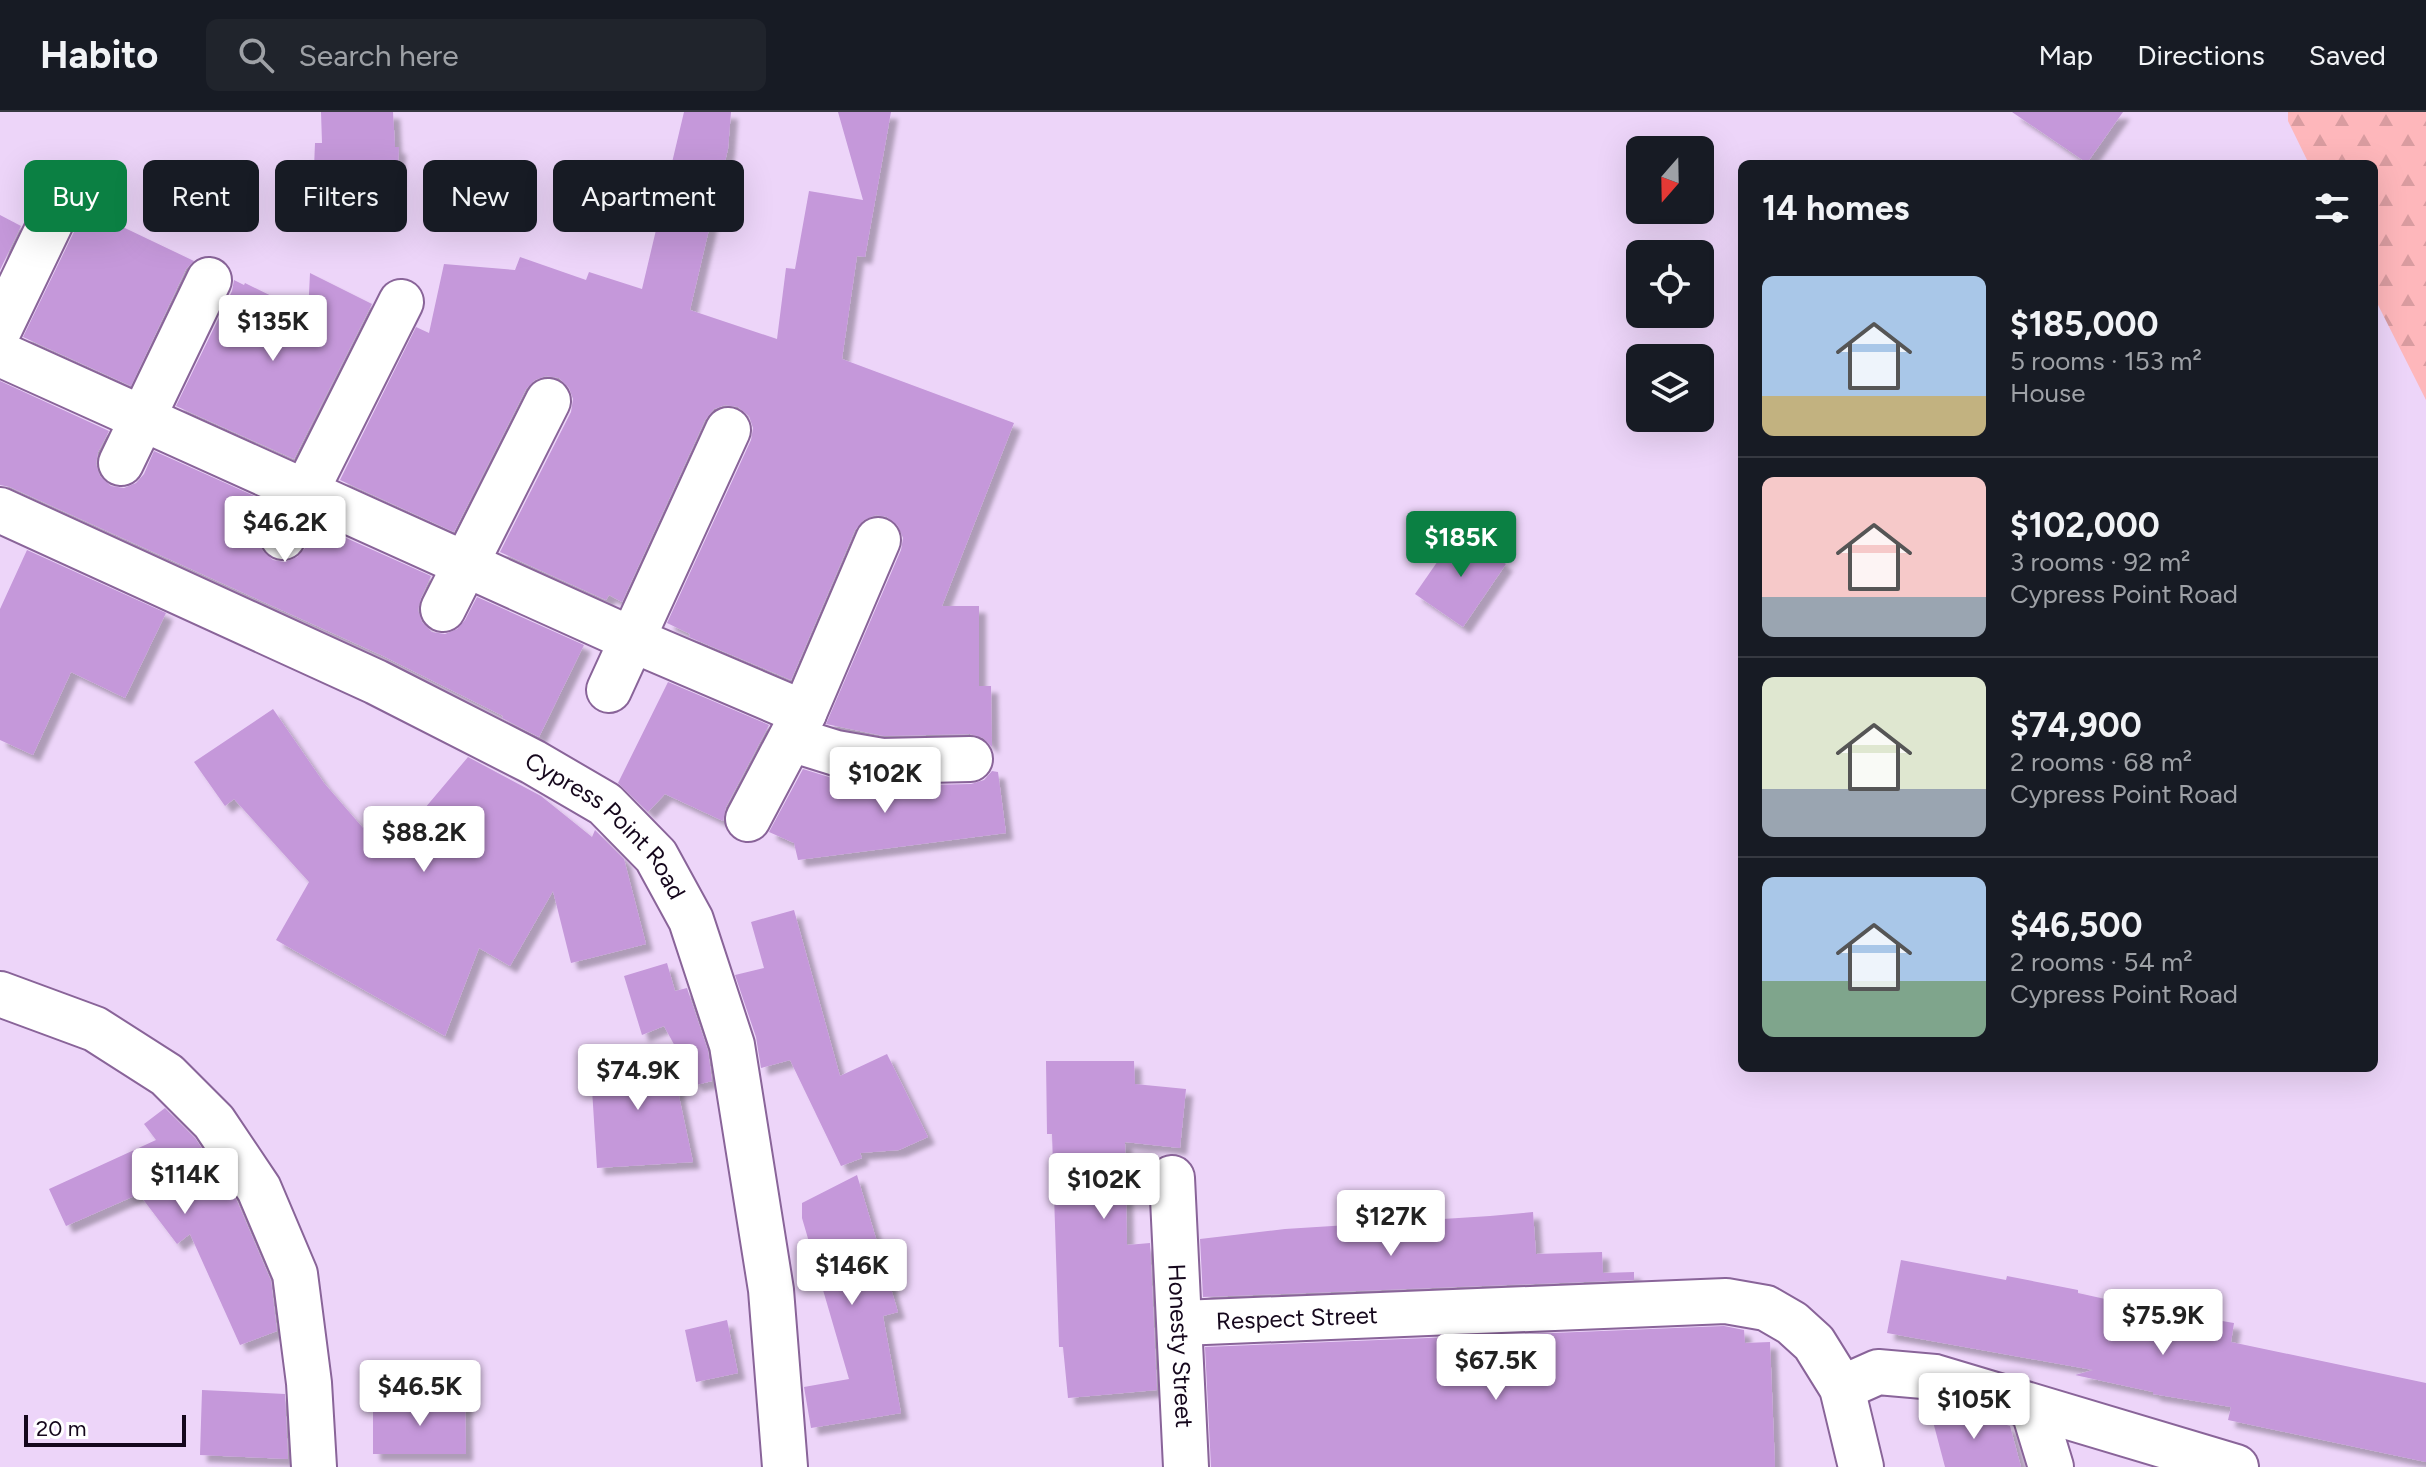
<!DOCTYPE html>
<meta charset="utf-8">
<style>
body{margin:0;font-family:Figtree,sans-serif;background:#20242c;color:#f1f3f6;height:100vh;display:flex;flex-direction:column;font-size:30px;white-space:nowrap}
*{box-sizing:border-box;margin:0}
p{font-size:26px;color:#9ea1a6}
.icon{flex:none;width:44px;height:44px;fill:none;stroke:currentColor;stroke-width:2;stroke-linecap:round;stroke-linejoin:round}
.map{position:relative;flex:1;overflow:hidden}
.drawer{position:absolute;left:1738px;top:48px;width:640px;height:912px;display:flex;flex-direction:column;background:#171b24;border-radius:12px;box-shadow:0 8px 32px #0002}
.drawer>*{flex:none}
.banner{position:absolute;left:24px;top:48px;width:760px;height:72px;display:flex;gap:16px}
.needle{width:52px;rotate:200deg}
.buttons{position:absolute;left:1626px;top:24px;display:grid;gap:16px}
.buttons a{display:grid;place-items:center;width:88px;height:88px;border-radius:12px;background:#171b24;box-shadow:0 8px 32px #0002;font-size:40px}
.scale{position:absolute;left:24px;bottom:20px;width:162px;box-sizing:border-box;padding-left:8px;border:4px solid #15071c;border-top:0;font-size:22px;line-height:28px;white-space:nowrap;color:#15071c;-webkit-text-stroke:6px #fff;paint-order:stroke}
.price{position:absolute;translate:-50% -68px;padding:0 18px;border-radius:8px;background:#fff;color:#222;font-size:26px;line-height:52px;filter:drop-shadow(0 2px 4px #0008)}
.price::after{content:'';position:absolute;left:50%;top:48px;width:24px;height:18px;margin-left:-12px;background:inherit;clip-path:polygon(0 0,100% 0,50% 100%)}
.price.on{background:#0b8043;color:#fff}
ul{padding:0;list-style:none}
li{display:flex;align-items:center;gap:24px;height:200px;padding:0 24px}
li+li{border-top:2px solid #363941}
li span{display:grid;place-items:center;flex:none;width:224px;height:160px;border-radius:12px;color:#555}
li>.icon{margin-inline-start:auto}
span .icon{width:96px;height:96px;fill:#fffc;stroke-width:1}
li b{font-size:34px}
h2{display:flex;justify-content:space-between;align-items:center;height:96px;padding:0 24px;font-size:34px}
.tag{padding:0 28px;border-radius:12px;background:#171b24;box-shadow:0 8px 32px #0002;font-size:28px;line-height:72px}
.tag.on{background:#0b8043;color:#fff}
header{display:flex;align-items:center;gap:48px;box-sizing:border-box;height:112px;padding:0 40px;background:#171b24;border-bottom:2px solid #363941}
header strong{font-size:38px}
nav{display:flex;gap:44px;margin-inline-start:auto;font-size:28px}
.search{width:560px;height:72px;background:#20242c;display:flex;align-items:center;gap:20px;box-sizing:border-box;padding:0 28px;border-radius:12px;color:#9ea1a6;font-size:30px}
.map>svg:first-child{display:block}
</style>
<header>
<strong>Habito</strong>
<div class="search"><svg class="icon" aria-label="search" viewBox="0 0 24 24"><circle cx="10" cy="10" r="6"/><path d="M15 15l6 6"/></svg>Search here</div>
<nav><a>Map</a><a>Directions</a><a>Saved</a></nav>
</header>
<div class="map">
<svg width="2426" height="1355" viewBox="0 0 2426 1355">
<defs>
<pattern id="forest-firs" width="22" height="20" patternUnits="userSpaceOnUse" patternTransform="scale(2)"><rect width="22" height="20" fill="#feb7bb"/><path d="M5 1l3.5 6h-7zM16 11l3.5 6h-7z" fill="#d99ca0"/></pattern>
<filter id="shadow"><feDropShadow dx="7" dy="7" stdDeviation="2" flood-color="#0004"/></filter>
</defs>
<rect width="100%" height="100%" fill="#edd5f9"/>
<!-- forest -->
<path fill="url(#forest-firs)" d="M 2288,0 L 2426,0 L 2426,288 L 2374,185 L 2374,52 L 2309,52 L 2288,9 Z"/>
<!-- building -->
<g fill="#c598da" filter="url(#shadow)">
<path d="M 321,0 L 393,0 L 395,35 L 399,35 L 395,109 L 312,105 L 315,31 L 322,31 Z"/>
<path d="M 684,0 L 731,0 L 728,37 L 690,198 L 777,227 L 786,156 L 795,157 L 809,79 L 863,88 L 838,0 L 891,0 L 865,145 L 857,144 L 842,247 L 1014,311 L 942,494 L 979,494 L 979,574 L 991,574 L 992,635 L 983,626 L 970,622 L 884,624 L 826,612 L 901,438 L 903,426 L 898,414 L 887,405 L 876,403 L 864,408 L 855,418 L 791,568 L 689,525 L 690,522 L 667,511 L 751,328 L 753,316 L 749,304 L 738,295 L 725,293 L 714,297 L 705,308 L 622,490 L 609,483 L 606,488 L 500,440 L 571,300 L 573,287 L 569,276 L 559,266 L 546,264 L 535,268 L 526,277 L 454,420 L 340,368 L 416,215 L 429,221 L 444,152 L 515,158 L 520,145 L 586,168 L 589,160 L 642,177 Z"/>
<path d="M 2012,0 L 2123,0 L 2087,51 Z"/>
<path d="M 85,97 L 194,149 L 186,157 L 131,274 L 23,225 Z"/>
<path d="M 0,103 L 21,114 L 0,158 Z"/>
<path d="M 310,161 L 372,192 L 294,347 L 176,294 L 232,179 L 234,168 L 244,173 L 245,171 L 308,202 Z"/>
<path d="M 0,269 L 109,319 L 98,340 L 96,352 L 100,364 L 111,374 L 124,376 L 136,371 L 144,362 L 154,339 L 272,392 L 261,414 L 258,426 L 263,439 L 273,448 L 285,450 L 297,445 L 305,436 L 317,413 L 431,464 L 421,486 L 418,498 L 422,510 L 432,520 L 445,522 L 457,517 L 465,508 L 477,485 L 584,533 L 539,625 L 502,606 L 503,604 L 381,543 L 10,375 L 0,373 Z"/>
<path d="M 1458,420 L 1506,452 L 1463,515 L 1415,482 Z"/>
<path d="M 27,438 L 166,501 L 125,586 L 71,560 L 33,643 L 0,628 L 0,497 Z"/>
<path d="M 668,570 L 769,613 L 726,695 L 723,709 L 665,682 L 648,700 L 618,671 Z"/>
<path d="M 273,597 L 324,671 L 363,716 L 369,707 L 398,728 L 468,645 L 541,684 L 592,725 L 595,718 L 624,747 L 646,832 L 571,851 L 553,779 L 510,854 L 479,836 L 445,924 L 276,828 L 309,770 L 234,687 L 225,694 L 194,650 Z"/>
<path d="M 803,657 L 832,666 L 883,674 L 971,672 L 984,668 L 992,659 L 998,660 L 1006,721 L 798,748 L 794,731 L 769,720 Z"/>
<path d="M 794,798 L 840,964 L 887,942 L 928,1025 L 899,1038 L 860,1041 L 862,1046 L 841,1054 L 790,948 L 761,956 L 756,925 L 735,863 L 764,856 L 751,810 Z"/>
<path d="M 667,851 L 675,879 L 687,876 L 708,939 L 712,969 L 696,973 L 664,914 L 642,923 L 624,864 Z"/>
<path d="M 670,942 L 693,1050 L 597,1056 L 590,946 Z"/>
<path d="M 1046,949 L 1134,949 L 1135,972 L 1186,977 L 1180,1036 L 1125,1030 L 1127,1133 L 1150,1131 L 1157,1278 L 1068,1286 L 1063,1235 L 1059,1235 L 1052,1022 L 1047,1022 Z"/>
<path d="M 165,996 L 195,1026 L 237,1089 L 271,1169 L 277,1219 L 240,1233 L 190,1122 L 177,1132 L 139,1082 L 66,1114 L 49,1077 L 156,1028 L 144,1012 Z"/>
<path d="M 857,1063 L 898,1200 L 883,1204 L 901,1301 L 811,1316 L 804,1275 L 849,1267 L 802,1106 L 802,1091 Z"/>
<path d="M 1533,1100 L 1536,1142 L 1602,1140 L 1603,1161 L 1634,1160 L 1634,1168 L 1203,1185 L 1200,1127 L 1285,1117 L 1490,1104 Z"/>
<path d="M 1901,1148 L 2006,1168 L 2007,1164 L 2078,1178 L 2078,1181 L 2146,1196 L 2234,1211 L 2231,1230 L 2426,1271 L 2426,1350 L 2228,1308 L 2231,1295 L 2153,1282 L 2153,1280 L 2075,1263 L 2093,1258 L 1887,1221 Z"/>
<path d="M 727,1208 L 738,1261 L 696,1270 L 685,1218 Z"/>
<path d="M 1724,1214 L 1744,1218 L 1745,1231 L 1770,1230 L 1775,1355 L 1211,1355 L 1205,1235 Z"/>
<path d="M 202,1278 L 285,1282 L 288,1347 L 200,1343 Z"/>
<path d="M 465,1288 L 466,1342 L 373,1342 L 373,1290 Z"/>
<path d="M 1953,1296 L 2010,1314 L 2021,1355 L 1945,1355 L 1931,1302 Z"/>
</g>
<g fill="none" stroke-linecap="round" stroke-linejoin="round">
<defs>
<g id="minor">
<path d="M 0,216 L 64,83"/>
<path d="M 0,242 L 633,528 L 804,601"/>
<path d="M 121,351 L 209,168"/>
<path id="s1" d="M 0,398 L 376,570 L 533,650 L 605,692 L 656,744 L 691,808 L 732,933 L 771,1178 L 785,1355"/>
<path d="M 283,425 L 401,190"/>
<path d="M 443,497 L 548,289"/>
<path d="M 609,578 L 728,318"/>
<path d="M 791,627 L 836,641 L 882,649 L 970,647"/>
<path d="M 748,707 L 804,601 L 878,428"/>
<path d="M 0,882 L 95,917 L 167,963 L 214,1010 L 259,1077 L 295,1162 L 309,1271 L 314,1355"/>
<path id="s2" d="M 1172,1066 L 1186,1355"/>
<path id="s3" d="M 1181,1211 L 1726,1189 L 1766,1196 L 1792,1211 L 1814,1231 L 1842,1276 L 1861,1355"/>
<path d="M 1842,1276 L 1878,1260 L 1935,1265 L 2236,1355"/>
<path d="M 2033,1296 L 2051,1355"/>
</g>
</defs>
<!-- minor casing -->
<use href="#minor" stroke="#896499" stroke-width="48"/>
<!-- minor -->
<use href="#minor" stroke="#fff" stroke-width="44"/>
</g>
<g text-anchor="middle" stroke-width="6" stroke-linejoin="round" paint-order="stroke">
<!-- street labels -->
<g font-size="24" fill="#15071c" stroke="#fff">
<text dy="8" stroke="none"><textPath href="#s1" startOffset="688">Cypress Point Road</textPath></text>
<text dy="8" stroke="none"><textPath href="#s3" startOffset="116">Respect Street</textPath></text>
<text dy="8" stroke="none"><textPath href="#s2" startOffset="168">Honesty Street</textPath></text>
</g>
</g>
</svg>
<div class="buttons">
<a><svg class="needle" viewBox="-14 -14 28 28"><path d="M0-13l5 13h-10z" fill="#e53935"/><path d="M0 13l5-13h-10z" fill="#9ea1a6"/></svg></a>
<a><svg class="icon" aria-label="locate" viewBox="0 0 24 24"><circle cx="12" cy="12" r="6"/><path d="M12 2v4M12 18v4M2 12h4M18 12h4"/></svg></a>
<a><svg class="icon" aria-label="layers" viewBox="0 0 24 24"><path d="M12 4l9 5-9 5-9-5zM3 14l9 5 9-5"/></svg></a>
</div>
<div class="scale">20 m</div>
<b class="price" style="left:273px;top:251px">$135K</b>
<b class="price" style="left:285px;top:452px">$46.2K</b>
<b class="price on" style="left:1461px;top:467px">$185K</b>
<b class="price" style="left:885px;top:703px">$102K</b>
<b class="price" style="left:424px;top:762px">$88.2K</b>
<b class="price" style="left:638px;top:1000px">$74.9K</b>
<b class="price" style="left:185px;top:1104px">$114K</b>
<b class="price" style="left:1104px;top:1109px">$102K</b>
<b class="price" style="left:1391px;top:1146px">$127K</b>
<b class="price" style="left:852px;top:1195px">$146K</b>
<b class="price" style="left:2163px;top:1245px">$75.9K</b>
<b class="price" style="left:1496px;top:1290px">$67.5K</b>
<b class="price" style="left:420px;top:1316px">$46.5K</b>
<b class="price" style="left:1974px;top:1329px">$105K</b>
<div class="banner">
<a class="tag on">Buy</a>
<a class="tag">Rent</a>
<a class="tag">Filters</a>
<a class="tag">New</a>
<a class="tag">Apartment</a>
</div>
<section class="drawer">
<h2>14 homes<svg class="icon" aria-label="filters" viewBox="0 0 24 24"><path d="M4 7h16M4 17h16"/><circle cx="9" cy="7" r="2"/><circle cx="15" cy="17" r="2"/></svg></h2>
<ul>
<li><span style="background:linear-gradient(#a9c7e8 75%,#c2b280 0)"><svg class="icon" aria-label="home" viewBox="0 0 24 24"><path d="M3 11l9-7 9 7M6 9v11h12V9"/></svg></span><div><b>$185,000</b><p>5 rooms · 153 m²</p><p>House</p></div></li>
<li><span style="background:linear-gradient(#f6c9c9 75%,#9aa5b1 0)"><svg class="icon" aria-label="home" viewBox="0 0 24 24"><path d="M3 11l9-7 9 7M6 9v11h12V9"/></svg></span><div><b>$102,000</b><p>3 rooms · 92 m²</p><p>Cypress Point Road</p></div></li>
<li><span style="background:linear-gradient(#dfe7d0 70%,#9aa5b1 0)"><svg class="icon" aria-label="home" viewBox="0 0 24 24"><path d="M3 11l9-7 9 7M6 9v11h12V9"/></svg></span><div><b>$74,900</b><p>2 rooms · 68 m²</p><p>Cypress Point Road</p></div></li>
<li><span style="background:linear-gradient(#a9c7e8 65%,#7fa58c 0)"><svg class="icon" aria-label="home" viewBox="0 0 24 24"><path d="M3 11l9-7 9 7M6 9v11h12V9"/></svg></span><div><b>$46,500</b><p>2 rooms · 54 m²</p><p>Cypress Point Road</p></div></li>
</ul>
</section>
</div>
